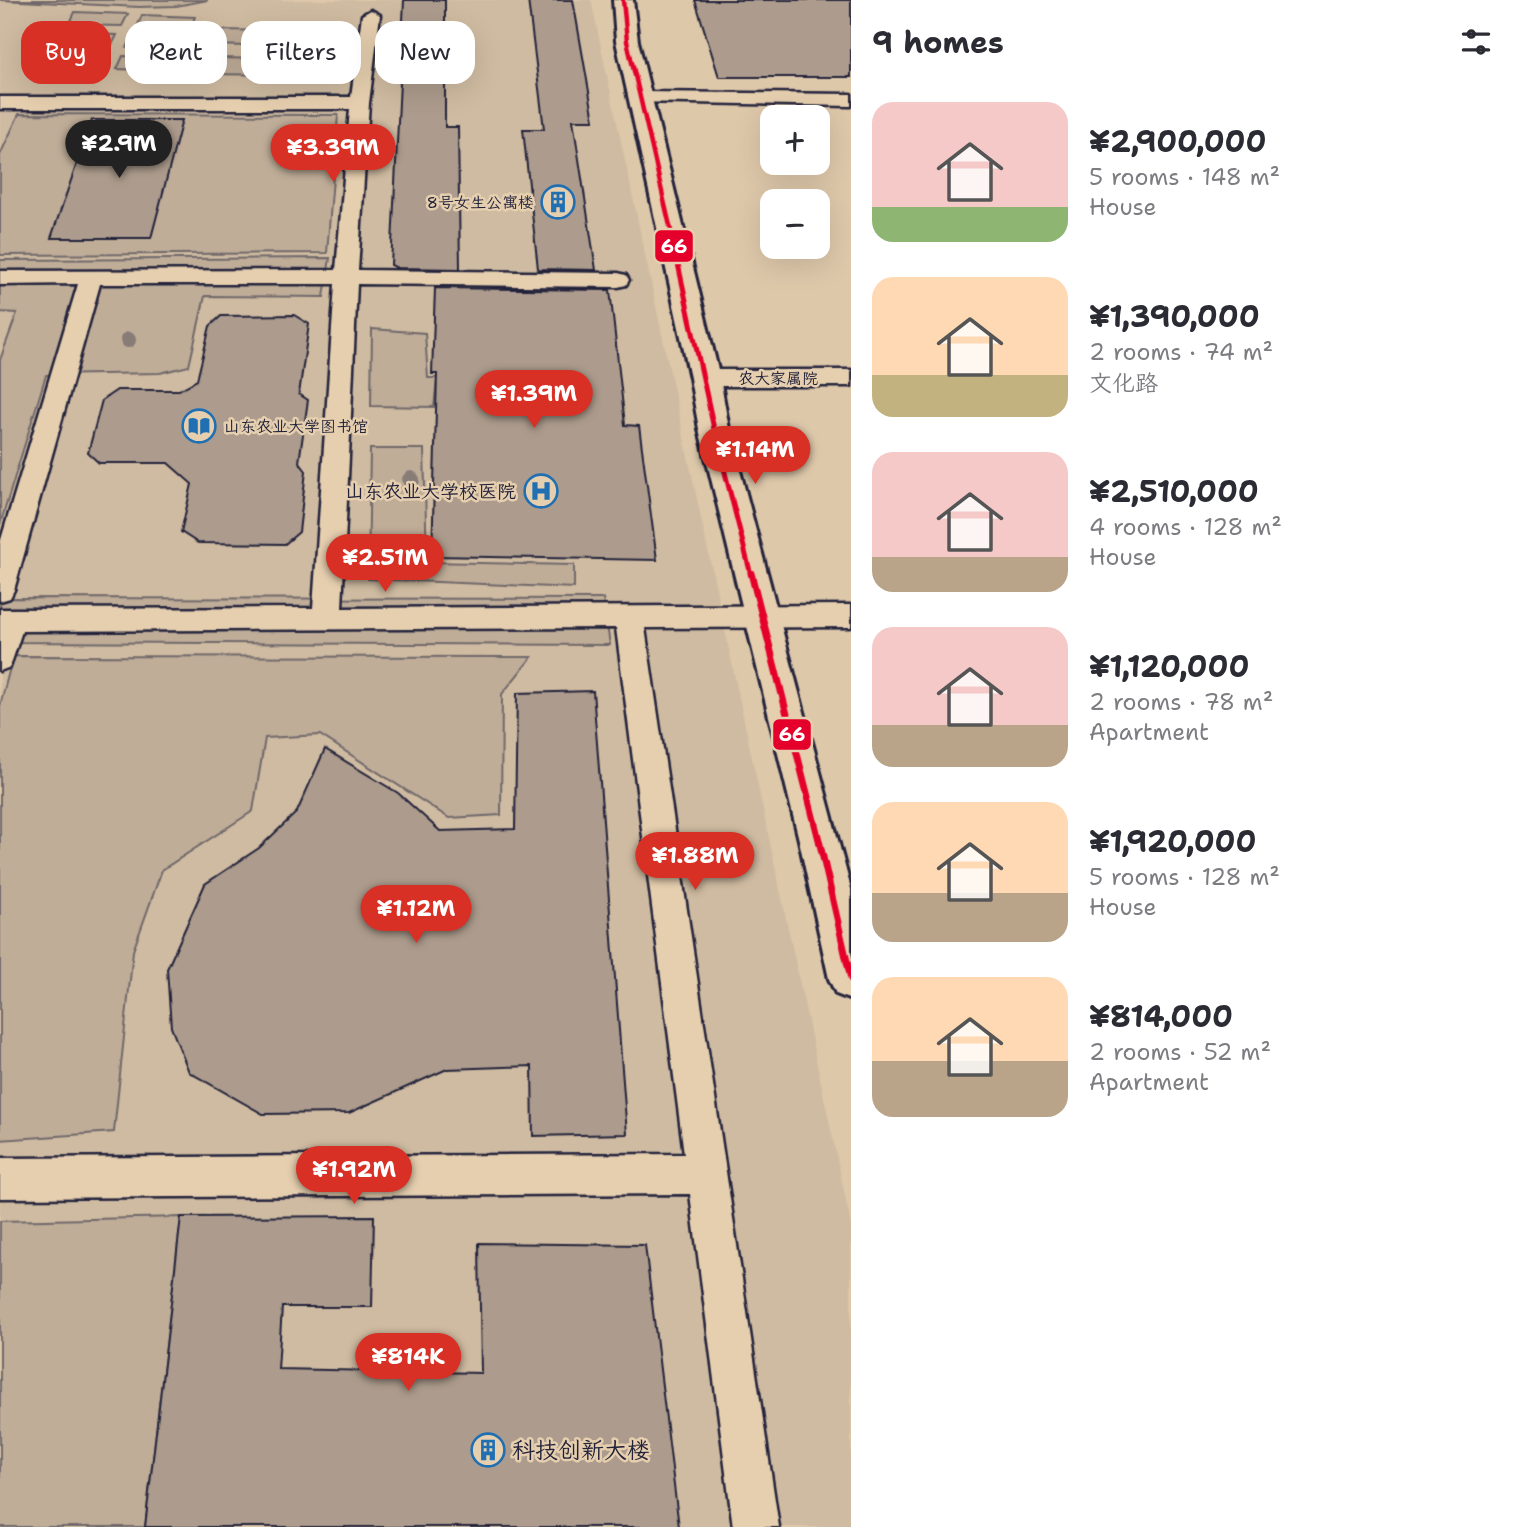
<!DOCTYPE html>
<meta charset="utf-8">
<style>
body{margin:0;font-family:"Shantell Sans","LXGW WenKai TC",sans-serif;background:#f2f2f3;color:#2b2b33;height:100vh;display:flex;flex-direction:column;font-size:26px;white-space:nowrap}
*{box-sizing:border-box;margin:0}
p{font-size:23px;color:#7c7c81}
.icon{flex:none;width:38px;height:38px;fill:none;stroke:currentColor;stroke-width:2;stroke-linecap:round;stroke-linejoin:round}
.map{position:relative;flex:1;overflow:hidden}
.sheet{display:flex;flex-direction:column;background:#fff;width:665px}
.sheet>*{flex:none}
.top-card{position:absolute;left:21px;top:21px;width:665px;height:63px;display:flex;gap:14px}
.fabs{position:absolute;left:760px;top:105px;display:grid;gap:14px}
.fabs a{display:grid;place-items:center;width:70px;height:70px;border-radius:14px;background:#fff;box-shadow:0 7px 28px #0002;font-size:35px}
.price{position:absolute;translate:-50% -60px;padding:0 16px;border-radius:24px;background:#d93025;color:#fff;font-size:23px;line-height:46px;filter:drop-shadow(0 2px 4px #0008)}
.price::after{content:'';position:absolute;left:50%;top:42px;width:21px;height:16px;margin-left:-10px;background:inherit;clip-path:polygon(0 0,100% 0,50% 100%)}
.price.current{background:#222;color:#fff}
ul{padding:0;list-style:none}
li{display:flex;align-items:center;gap:21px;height:175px;padding:0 21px}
li span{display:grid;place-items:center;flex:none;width:196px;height:140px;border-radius:21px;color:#555}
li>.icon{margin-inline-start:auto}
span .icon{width:84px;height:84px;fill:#fffc;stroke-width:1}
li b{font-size:30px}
h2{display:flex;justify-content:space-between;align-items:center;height:84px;padding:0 21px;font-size:30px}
.chip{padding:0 24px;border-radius:21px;background:#fff;box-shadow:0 7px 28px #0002;font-size:24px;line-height:63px}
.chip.current{background:#d93025;color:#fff}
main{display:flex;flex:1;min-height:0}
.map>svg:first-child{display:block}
</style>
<main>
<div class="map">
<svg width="851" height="1527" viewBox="0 0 851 1527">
<rect width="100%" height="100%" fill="#dec8aa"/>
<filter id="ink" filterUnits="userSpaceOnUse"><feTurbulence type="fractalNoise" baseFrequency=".0143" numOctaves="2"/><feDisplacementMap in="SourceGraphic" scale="14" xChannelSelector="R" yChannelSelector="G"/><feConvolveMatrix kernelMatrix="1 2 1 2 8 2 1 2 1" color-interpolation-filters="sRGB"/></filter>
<g filter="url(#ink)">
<!-- built -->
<path fill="#cfbba1" d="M 0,0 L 591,0 L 851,1224 L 851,1527 L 0,1527 Z"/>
<!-- green -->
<g fill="#bfad98" stroke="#70686a" stroke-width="2">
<path d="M 0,0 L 208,0 L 176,6 L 139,7 Z"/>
<path d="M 75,12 L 128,14 L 122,26 L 69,25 Z"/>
<path d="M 142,15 L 195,17 L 190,29 L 137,27 Z"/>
<path d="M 218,30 L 289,31 L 286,47 L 213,45 Z"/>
<path d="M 63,33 L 117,35 L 111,47 L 57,46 Z"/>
<path d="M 133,35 L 187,37 L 182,49 L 127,48 Z"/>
<path d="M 53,54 L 108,56 L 101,69 L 46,67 Z"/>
<path d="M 123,56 L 179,58 L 173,71 L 117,69 Z"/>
<path d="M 210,58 L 283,59 L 280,75 L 205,74 Z"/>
<path d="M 19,114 L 338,115 L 327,253 L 0,255 L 0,155 Z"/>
<path d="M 330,258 L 324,297 L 205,296 L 189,366 L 160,373 L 46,375 L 0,525 L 0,360 L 17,313 L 0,312 L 0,260 Z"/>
<path d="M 372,329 L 425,333 L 428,378 L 437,378 L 434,407 L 371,406 Z"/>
<path d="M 370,449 L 424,449 L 427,562 L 574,565 L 574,588 L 368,579 Z"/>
<path d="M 0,598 L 603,599 L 610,645 L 0,642 Z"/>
<path d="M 13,656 L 532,657 L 502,694 L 501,815 L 449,818 L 320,735 L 265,738 L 253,811 L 162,870 L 133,951 L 114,1132 L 0,1140 L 0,706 Z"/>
<path d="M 181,1217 L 145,1527 L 0,1527 L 0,1221 Z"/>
</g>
<!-- building -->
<g fill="#ad9c8d" stroke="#22223b" stroke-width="2">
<path d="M 404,0 L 445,0 L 445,127 L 458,127 L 460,269 L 397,268 L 391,265 Z"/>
<path d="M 528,0 L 573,0 L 594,120 L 573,120 L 596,270 L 538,269 L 523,129 L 544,129 Z"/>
<path d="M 695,0 L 851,0 L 851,77 L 719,77 Z"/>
<path d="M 92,120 L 182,120 L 151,238 L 51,238 Z"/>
<path d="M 435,288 L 610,290 L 625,425 L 639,426 L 657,560 L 432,556 L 437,374 L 432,374 Z"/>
<path d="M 294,315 L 309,324 L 299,394 L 308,400 L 299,462 L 306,471 L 299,532 L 285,544 L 198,543 L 181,532 L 192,484 L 168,463 L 99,463 L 88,453 L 102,400 L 117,390 L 179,390 L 197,380 L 210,326 L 221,316 Z"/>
<path d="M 593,691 L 627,1134 L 533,1136 L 532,1066 L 447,1069 L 349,1113 L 263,1114 L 189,1072 L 171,1027 L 167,969 L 205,884 L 259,848 L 297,812 L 325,749 L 398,793 L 440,831 L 515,829 L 517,693 Z"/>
<path d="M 374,1216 L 372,1307 L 282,1307 L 278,1369 L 481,1373 L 479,1243 L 645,1245 L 679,1527 L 145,1527 L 181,1217 Z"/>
</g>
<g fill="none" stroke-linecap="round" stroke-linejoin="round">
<defs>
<g id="street">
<path d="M 371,10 L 380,15 L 369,103 L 358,270 L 618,273 L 626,275 L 629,280 L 626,285 L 618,287 L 357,284 L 342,608 L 851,605 L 851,627 L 645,628 L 779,1527 L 733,1527 L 690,1194 L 0,1198 L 0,1158 L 684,1154 L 616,628 L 22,631 L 10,667 L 0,671 L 0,609 L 313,608 L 335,284 L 100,284 L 14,590 L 10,598 L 0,601 L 0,543 L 78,284 L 0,285 L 0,271 L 336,270 L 350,109 L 0,109 L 0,97 L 351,97 L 362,15 Z"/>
<path d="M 640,92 L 851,94 L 851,106 L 633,102 L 631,98 L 633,94 Z"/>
<path d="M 705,370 L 851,370 L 851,386 L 705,386 L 696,384 L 693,378 L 696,372 Z"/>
</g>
<path id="secondary" d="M 613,0 L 633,0 L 638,41 L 720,378 L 729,429 L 851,889 L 851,1000 L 836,994 L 829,979 L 799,840 L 699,429 L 690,378 L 616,41 Z"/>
</defs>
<!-- street casing -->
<use href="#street" stroke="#22223b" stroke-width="5"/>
<!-- secondary casing -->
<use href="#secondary" stroke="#22223b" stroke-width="6"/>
<!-- street -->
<use href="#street" fill="#e6cfaf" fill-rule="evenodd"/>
<!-- secondary -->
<use href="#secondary" fill="#e6cfaf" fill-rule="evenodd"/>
<defs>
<path id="bus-1-far2" d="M 623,0 L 627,41 L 676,252"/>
<path id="bus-1-far1" d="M 675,250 L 714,429 L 751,575"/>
<path id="bus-1" d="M 751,573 L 819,840 L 851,979"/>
</defs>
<!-- bus-1-far2 casing -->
<use href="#bus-1-far2" stroke="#e6cfaf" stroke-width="8"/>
<!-- bus-1-far1 casing -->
<use href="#bus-1-far1" stroke="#e6cfaf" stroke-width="10"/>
<!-- bus-1 casing -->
<use href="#bus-1" stroke="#e6cfaf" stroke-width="12"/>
<!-- bus-1-far2 -->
<use href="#bus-1-far2" stroke="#e4002b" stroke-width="4.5"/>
<!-- bus-1-far1 -->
<use href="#bus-1-far1" stroke="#e4002b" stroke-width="5"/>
<!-- bus-1 -->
<use href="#bus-1" stroke="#e4002b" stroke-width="7"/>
</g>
<!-- trees -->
<g fill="#887c77">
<circle cx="128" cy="340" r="8"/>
<circle cx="411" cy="480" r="9"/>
<circle cx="410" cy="551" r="9"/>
</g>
</g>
<!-- icons -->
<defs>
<symbol id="building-ring" viewBox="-11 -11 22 22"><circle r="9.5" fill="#e6cfaf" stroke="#1f6fb2" stroke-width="1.5"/><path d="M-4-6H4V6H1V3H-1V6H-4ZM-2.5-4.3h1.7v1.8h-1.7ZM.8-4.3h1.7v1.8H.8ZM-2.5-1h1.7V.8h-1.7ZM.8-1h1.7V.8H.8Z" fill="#1f6fb2"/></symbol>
<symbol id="library-ring" viewBox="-11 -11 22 22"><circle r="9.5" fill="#e6cfaf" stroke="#1f6fb2" stroke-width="1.5"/><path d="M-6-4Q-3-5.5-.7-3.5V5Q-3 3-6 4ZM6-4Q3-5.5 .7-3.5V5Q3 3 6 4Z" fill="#1f6fb2"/></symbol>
<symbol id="hospital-ring" viewBox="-11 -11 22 22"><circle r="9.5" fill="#e6cfaf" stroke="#1f6fb2" stroke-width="1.5"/><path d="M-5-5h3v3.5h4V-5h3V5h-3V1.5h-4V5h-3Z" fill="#1f6fb2"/></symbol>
</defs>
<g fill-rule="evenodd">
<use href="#building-ring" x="539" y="183" width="38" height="38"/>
<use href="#library-ring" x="180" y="407" width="38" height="38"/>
<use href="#hospital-ring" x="522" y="472" width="38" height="38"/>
<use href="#building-ring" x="469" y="1431" width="38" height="38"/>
</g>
<g text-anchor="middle" stroke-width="5" stroke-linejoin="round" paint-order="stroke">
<!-- far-poi labels -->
<g font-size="16" fill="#22223b" stroke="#e6cfaf" text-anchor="end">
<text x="534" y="208">8号女生公寓楼</text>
<text x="224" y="432" text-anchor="start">山东农业大学图书馆</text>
</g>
<!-- far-street labels -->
<g font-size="16" fill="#22223b" stroke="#e6cfaf">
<text x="778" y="384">农大家属院</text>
</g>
<!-- poi labels -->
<g font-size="19" fill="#22223b" stroke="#e6cfaf" text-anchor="end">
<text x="516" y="498">山东农业大学校医院</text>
</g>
<!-- near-poi labels -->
<g font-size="23" fill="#22223b" stroke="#e6cfaf" text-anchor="start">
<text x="512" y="1458">科技创新大楼</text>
</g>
</g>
<g stroke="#e6cfaf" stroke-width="2.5">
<rect x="654" y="229" width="40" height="34" rx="7" fill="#e4002b"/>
<rect x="772" y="718" width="40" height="33" rx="7" fill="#e4002b"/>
</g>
<g font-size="19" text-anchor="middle" font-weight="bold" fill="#fff">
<text x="674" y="253">66</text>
<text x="792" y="741">66</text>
</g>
</svg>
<div class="fabs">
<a>+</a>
<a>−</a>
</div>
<b class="price current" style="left:119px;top:180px">¥2.9M</b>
<b class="price" style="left:333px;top:184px">¥3.39M</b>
<b class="price" style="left:534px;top:430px">¥1.39M</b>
<b class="price" style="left:755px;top:486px">¥1.14M</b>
<b class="price" style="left:385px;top:594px">¥2.51M</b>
<b class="price" style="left:695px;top:892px">¥1.88M</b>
<b class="price" style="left:416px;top:945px">¥1.12M</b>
<b class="price" style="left:354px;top:1206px">¥1.92M</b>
<b class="price" style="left:408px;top:1393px">¥814K</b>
<div class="top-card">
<a class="chip current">Buy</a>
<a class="chip">Rent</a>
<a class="chip">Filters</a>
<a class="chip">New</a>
</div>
</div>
<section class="sheet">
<h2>9 homes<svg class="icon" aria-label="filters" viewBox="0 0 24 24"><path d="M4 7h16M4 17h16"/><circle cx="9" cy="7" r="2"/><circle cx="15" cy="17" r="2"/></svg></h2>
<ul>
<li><span style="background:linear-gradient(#f6c9c9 75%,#8fb573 0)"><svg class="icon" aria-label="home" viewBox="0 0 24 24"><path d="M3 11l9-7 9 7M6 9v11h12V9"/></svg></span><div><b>¥2,900,000</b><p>5 rooms · 148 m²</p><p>House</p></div></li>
<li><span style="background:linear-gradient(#ffd9b3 70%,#c2b280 0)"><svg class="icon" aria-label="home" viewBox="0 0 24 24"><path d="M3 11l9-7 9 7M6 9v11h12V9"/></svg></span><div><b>¥1,390,000</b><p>2 rooms · 74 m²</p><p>文化路</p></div></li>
<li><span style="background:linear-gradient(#f6c9c9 75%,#b9a48a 0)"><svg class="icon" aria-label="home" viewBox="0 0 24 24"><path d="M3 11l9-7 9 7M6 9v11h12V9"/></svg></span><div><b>¥2,510,000</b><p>4 rooms · 128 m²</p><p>House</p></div></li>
<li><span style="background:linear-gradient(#f6c9c9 70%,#b9a48a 0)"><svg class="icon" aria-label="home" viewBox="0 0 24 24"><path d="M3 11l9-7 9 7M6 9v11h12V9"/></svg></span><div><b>¥1,120,000</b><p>2 rooms · 78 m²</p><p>Apartment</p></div></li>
<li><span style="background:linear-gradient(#ffd9b3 65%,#b9a48a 0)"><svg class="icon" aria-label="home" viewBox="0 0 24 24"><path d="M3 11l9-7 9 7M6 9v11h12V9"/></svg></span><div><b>¥1,920,000</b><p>5 rooms · 128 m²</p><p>House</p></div></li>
<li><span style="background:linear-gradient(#ffd9b3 60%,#b9a48a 0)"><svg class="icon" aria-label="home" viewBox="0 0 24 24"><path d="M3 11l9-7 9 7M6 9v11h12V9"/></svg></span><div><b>¥814,000</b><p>2 rooms · 52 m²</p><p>Apartment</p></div></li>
</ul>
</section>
</main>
